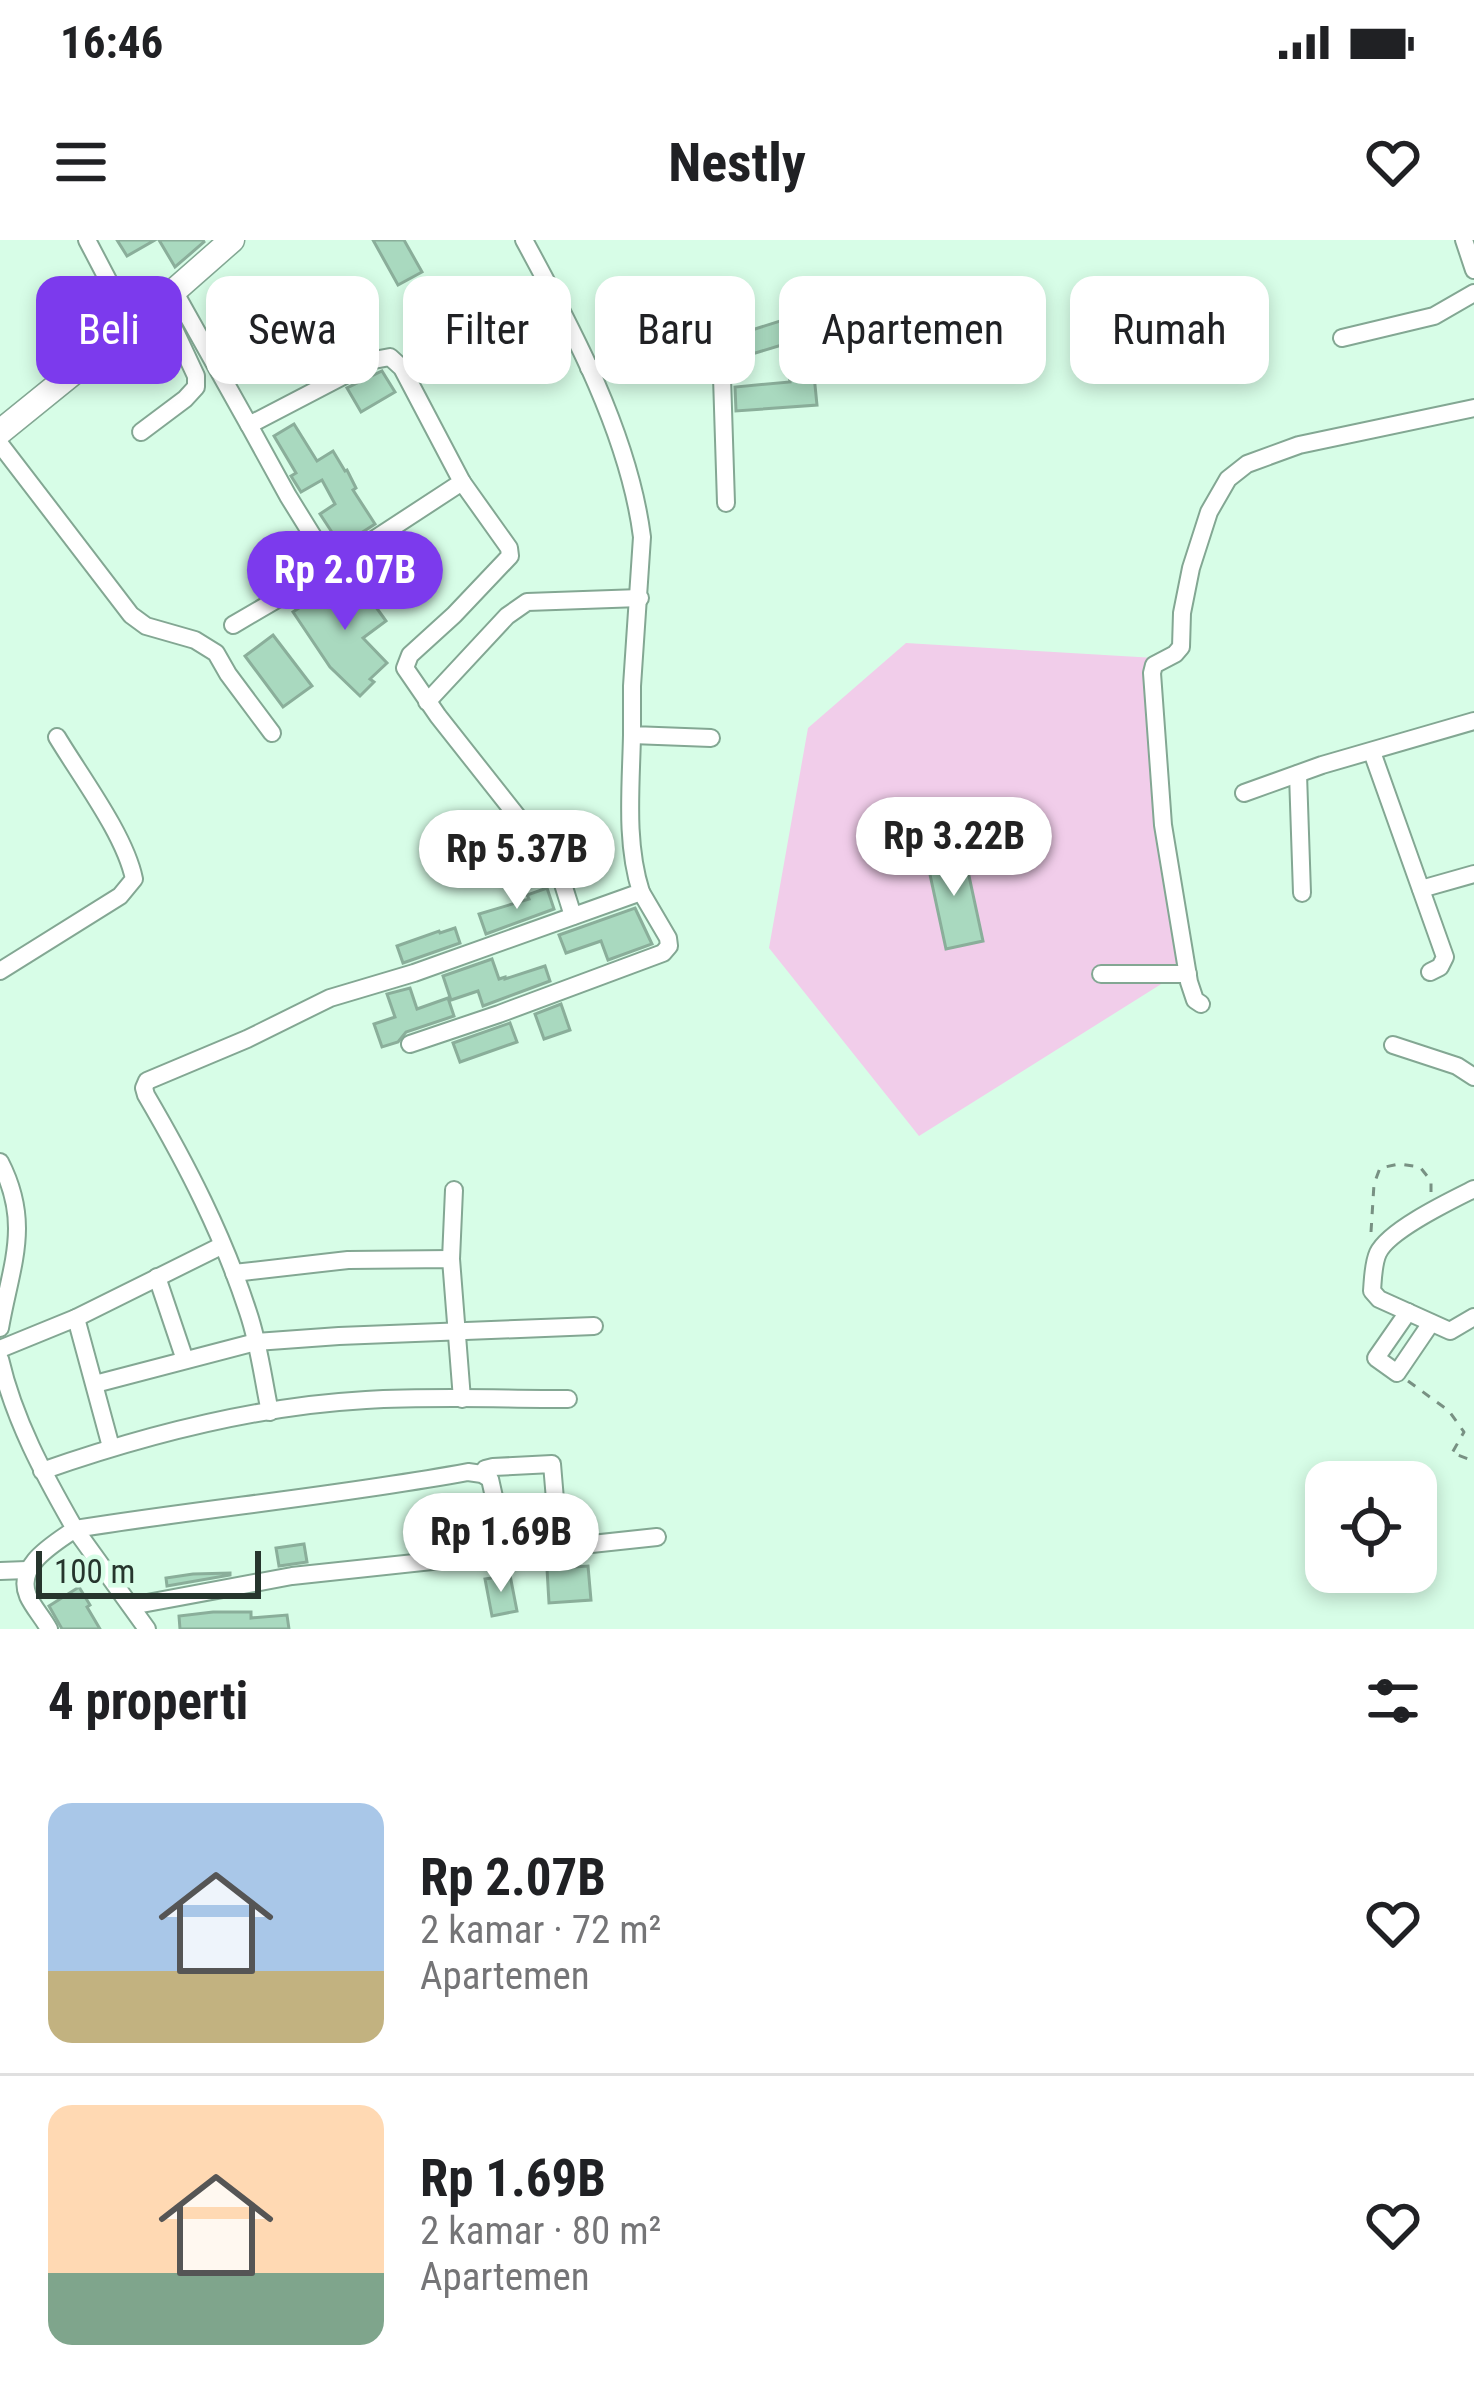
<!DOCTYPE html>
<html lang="id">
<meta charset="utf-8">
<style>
body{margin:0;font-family:"Roboto Condensed",sans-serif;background:#f2f2f2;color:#202124;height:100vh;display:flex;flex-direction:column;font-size:45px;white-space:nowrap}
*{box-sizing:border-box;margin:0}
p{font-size:39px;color:#757577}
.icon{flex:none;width:66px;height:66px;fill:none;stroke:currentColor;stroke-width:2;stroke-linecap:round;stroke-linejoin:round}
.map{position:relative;height:1389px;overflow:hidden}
.panel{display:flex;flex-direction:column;background:#fff;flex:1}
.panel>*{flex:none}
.hud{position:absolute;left:36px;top:36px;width:1404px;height:108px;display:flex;gap:24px}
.tools{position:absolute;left:1305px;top:1221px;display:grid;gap:24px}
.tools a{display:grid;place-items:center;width:132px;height:132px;border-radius:24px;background:#fff;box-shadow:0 6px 18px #0003;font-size:60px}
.scale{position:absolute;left:36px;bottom:30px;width:225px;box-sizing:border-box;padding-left:12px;border:6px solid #26352d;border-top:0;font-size:33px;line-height:42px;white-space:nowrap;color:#26352d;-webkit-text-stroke:9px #d7fde7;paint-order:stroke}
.price{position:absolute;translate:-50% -102px;padding:0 27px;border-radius:42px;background:#fff;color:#222;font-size:39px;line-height:78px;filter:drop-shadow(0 3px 6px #0008)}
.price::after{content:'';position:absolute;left:50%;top:72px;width:36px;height:27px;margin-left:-18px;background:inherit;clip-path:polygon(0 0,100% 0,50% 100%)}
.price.on{background:#7c3aed;color:#fff}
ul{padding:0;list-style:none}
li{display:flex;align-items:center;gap:36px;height:300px;padding:0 48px}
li+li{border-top:3px solid #e0e0e0}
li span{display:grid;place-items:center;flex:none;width:336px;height:240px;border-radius:24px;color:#555}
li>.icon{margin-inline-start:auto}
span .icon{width:144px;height:144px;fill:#fffc;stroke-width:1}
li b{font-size:51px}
h2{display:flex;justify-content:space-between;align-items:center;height:144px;padding:0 48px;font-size:51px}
.pill{padding:0 42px;border-radius:24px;background:#fff;box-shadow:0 6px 18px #0003;font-size:42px;line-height:108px}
.pill.on{background:#7c3aed;color:#fff}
.status{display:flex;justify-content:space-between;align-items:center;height:84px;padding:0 60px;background:#fff;direction:ltr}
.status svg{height:33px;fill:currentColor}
header{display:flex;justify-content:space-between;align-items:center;height:156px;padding:0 48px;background:#fff;font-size:54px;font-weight:700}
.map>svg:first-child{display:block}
</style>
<div class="status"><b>16:46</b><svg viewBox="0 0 49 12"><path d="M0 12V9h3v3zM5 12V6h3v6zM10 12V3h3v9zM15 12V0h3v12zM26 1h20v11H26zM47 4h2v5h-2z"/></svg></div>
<header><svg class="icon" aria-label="menu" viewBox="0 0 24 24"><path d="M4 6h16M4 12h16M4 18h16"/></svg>Nestly<svg class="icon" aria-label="heart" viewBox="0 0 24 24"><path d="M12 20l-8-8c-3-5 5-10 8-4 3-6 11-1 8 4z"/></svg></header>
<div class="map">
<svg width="1474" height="1389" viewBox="0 0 1474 1389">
<rect width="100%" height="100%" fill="#d7fde7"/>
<!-- green -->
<path fill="#f1cdea" d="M 906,403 L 1155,418 L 1161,541 L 1190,726 L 919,896 L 769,708 L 808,488 Z"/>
<!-- building -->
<g fill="#a9d9bf" stroke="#8aae9a" stroke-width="3">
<path d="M 117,0 L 155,0 L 127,16 Z"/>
<path d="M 159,0 L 203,0 L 204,2 L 175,27 Z"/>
<path d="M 373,0 L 404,0 L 422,32 L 398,45 Z"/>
<path d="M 796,76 L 811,105 L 817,165 L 736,171 L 735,147 L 790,142 L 785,104 L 732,120 L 728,110 L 714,102 Z"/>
<path d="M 382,131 L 395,152 L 361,172 L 347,148 Z"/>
<path d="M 294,184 L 317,221 L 333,211 L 345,231 L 347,230 L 356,248 L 353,250 L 375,284 L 341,306 L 320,274 L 335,264 L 322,240 L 301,252 L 291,236 L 296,233 L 274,196 Z"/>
<path d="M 355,338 L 386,381 L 363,398 L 387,423 L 370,439 L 374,442 L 360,456 L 330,427 L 293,372 L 318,355 L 322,361 Z"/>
<path d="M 273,395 L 312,446 L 283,467 L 245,416 Z"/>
<path d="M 963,608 L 983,701 L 946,709 L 926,616 Z"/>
<path d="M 547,648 L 554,669 L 486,694 L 479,674 L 529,659 L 527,655 Z"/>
<path d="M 635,668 L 652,704 L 608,720 L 601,701 L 566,713 L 559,695 Z"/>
<path d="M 455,688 L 460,703 L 403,723 L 397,706 L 439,691 L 440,693 Z"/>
<path d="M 492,719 L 499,739 L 505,737 L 505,739 L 545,726 L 550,741 L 483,766 L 478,751 L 451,760 L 443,736 Z"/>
<path d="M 410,748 L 417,769 L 448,758 L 454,776 L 406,792 L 398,802 L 382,807 L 374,784 L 395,777 L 387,754 Z"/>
<path d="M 561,764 L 570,790 L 544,799 L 535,774 Z"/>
<path d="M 510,783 L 517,802 L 460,822 L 453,803 Z"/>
<path d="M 304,1304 L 307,1322 L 279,1326 L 276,1308 Z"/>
<path d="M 588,1326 L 591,1360 L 549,1363 L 547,1329 Z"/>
<path d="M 230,1333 L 230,1335 L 167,1346 L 166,1338 L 193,1334 Z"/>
<path d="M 510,1335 L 517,1371 L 492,1376 L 485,1339 Z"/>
<path d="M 79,1347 L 90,1365 L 87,1367 L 100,1389 L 62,1389 L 49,1366 Z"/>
<path d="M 213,1372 L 251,1372 L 251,1378 L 287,1375 L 289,1389 L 180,1389 L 179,1376 Z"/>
</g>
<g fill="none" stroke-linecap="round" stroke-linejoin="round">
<defs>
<g id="minor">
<path d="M 87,0 L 131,84"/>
<path d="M 524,0 C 573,90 629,195 642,297 L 632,446 L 632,495 L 711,498"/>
<path d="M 1464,0 L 1474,30"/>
<path d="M 174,51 L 249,185 L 374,120 L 390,117 L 402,128 L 462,242 L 332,327 L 233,385"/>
<path d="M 1342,98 L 1434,76 L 1474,53"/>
<path d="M 589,128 L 643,129 L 700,114 L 715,115 L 719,119 L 722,137 L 726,263"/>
<path d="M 249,185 L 288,256 L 332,327"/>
<path d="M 141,192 L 185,159 L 196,147 L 196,136 L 161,61"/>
<path d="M 0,204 L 131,375 L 146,386 L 195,400 L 216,413 L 228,434 L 272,493"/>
<path d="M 462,242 L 509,308 L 510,316 L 454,375 L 410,415 L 405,428 L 438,476 L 558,628 L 573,676"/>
<path d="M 427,462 L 507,376 L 527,362 L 640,358"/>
<path d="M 1372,512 L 1445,717 L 1440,727 L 1430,732"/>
<path d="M 1298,534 L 1302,653"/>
<path d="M 1244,553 L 1322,525 L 1474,481"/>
<path d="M 1421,649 L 1474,634"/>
<path d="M 0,731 L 120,656 L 134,639 C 125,595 81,537 57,497"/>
<path d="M 1101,734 L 1188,734"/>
<path d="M 1201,764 L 1195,760 L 1189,742 L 1163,585 L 1152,433 L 1154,425 L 1175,414 L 1181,407 L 1182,373 L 1191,328 L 1209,272 L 1228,239 L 1247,224 L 1299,205 L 1474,168"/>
<path d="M 410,804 L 499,774 L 663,713 L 669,706 L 668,698 L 641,652"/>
<path d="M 1393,805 L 1457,826 L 1474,837"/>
<path d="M 0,922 C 32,984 11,1025 0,1088"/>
<path d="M 1474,949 C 1450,961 1389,990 1378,1013 C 1373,1024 1373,1039 1372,1051 L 1379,1059 L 1450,1091 L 1474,1077"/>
<path d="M 451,1019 L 454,950"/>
<path d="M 234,1033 L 348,1020 L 451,1019 L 462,1159"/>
<path d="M 157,1037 L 185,1120"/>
<path d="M 1408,1072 L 1376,1118 L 1397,1133 L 1431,1083"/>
<path d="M 76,1078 L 111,1207"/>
<path d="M 0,1109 L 76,1078 L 221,1006"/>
<path d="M 0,1119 C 14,1180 44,1235 75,1289 C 54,1304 15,1325 28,1356 C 33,1367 43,1378 49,1389"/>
<path d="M 95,1144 L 256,1102 L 339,1096 L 594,1086"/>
<path d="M 270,1172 C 263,1139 259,1104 248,1072 C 223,995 187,925 146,855 L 144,848 L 147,841 L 247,799 L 330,758 L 414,733 L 641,652 C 625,602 631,547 632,495"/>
<path d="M 42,1231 C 145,1195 256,1166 366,1160 C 433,1156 501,1159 568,1159"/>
<path d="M 482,1234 L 485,1229 L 493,1227 L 552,1224 L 559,1307"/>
<path d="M 0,1331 L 27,1330"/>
<path d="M 131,1366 L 292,1336 L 657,1297"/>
<path d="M 147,1389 L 75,1289 C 206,1268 338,1256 468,1232 L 482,1234 L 490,1239 L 494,1257 L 496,1315"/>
</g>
<path id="highway" d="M 0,192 L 174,51 L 232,0"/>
</defs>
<!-- minor casing -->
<use href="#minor" stroke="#83a793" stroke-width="20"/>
<!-- highway casing -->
<use href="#highway" stroke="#83a793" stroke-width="27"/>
<!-- path -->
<g stroke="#789183" stroke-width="3" stroke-dasharray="9 9" stroke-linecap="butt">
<path d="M 1371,992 L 1374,944 L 1380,928 L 1399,924 L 1420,927 L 1431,941 L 1431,952"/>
<path d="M 1408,1141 L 1449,1171 L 1464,1192 L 1452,1213 L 1474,1221"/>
</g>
<!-- minor -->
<use href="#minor" stroke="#fff" stroke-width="16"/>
<!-- highway -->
<use href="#highway" stroke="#fff" stroke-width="24"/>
</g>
</svg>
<div class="tools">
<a><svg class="icon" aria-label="locate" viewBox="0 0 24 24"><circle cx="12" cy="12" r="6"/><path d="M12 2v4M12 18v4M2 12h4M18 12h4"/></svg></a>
</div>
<div class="scale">100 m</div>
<b class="price on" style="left:345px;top:393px">Rp 2.07B</b>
<b class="price" style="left:954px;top:659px">Rp 3.22B</b>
<b class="price" style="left:517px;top:672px">Rp 5.37B</b>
<b class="price" style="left:501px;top:1355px">Rp 1.69B</b>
<div class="hud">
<a class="pill on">Beli</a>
<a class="pill">Sewa</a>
<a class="pill">Filter</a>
<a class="pill">Baru</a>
<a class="pill">Apartemen</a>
<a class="pill">Rumah</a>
</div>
</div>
<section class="panel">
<h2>4 properti<svg class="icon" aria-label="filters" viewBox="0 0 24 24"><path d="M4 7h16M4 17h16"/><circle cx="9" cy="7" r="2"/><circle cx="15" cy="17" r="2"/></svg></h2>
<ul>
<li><span style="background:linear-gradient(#a9c7e8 70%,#c2b280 0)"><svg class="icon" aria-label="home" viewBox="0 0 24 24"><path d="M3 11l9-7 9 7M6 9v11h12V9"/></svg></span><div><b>Rp 2.07B</b><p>2 kamar · 72 m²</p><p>Apartemen</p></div><svg class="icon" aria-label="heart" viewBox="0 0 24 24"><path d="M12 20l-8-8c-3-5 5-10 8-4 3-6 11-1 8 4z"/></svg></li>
<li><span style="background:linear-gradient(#ffd9b3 70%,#7fa58c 0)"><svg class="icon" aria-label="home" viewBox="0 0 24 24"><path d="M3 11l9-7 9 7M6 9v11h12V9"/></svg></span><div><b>Rp 1.69B</b><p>2 kamar · 80 m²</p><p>Apartemen</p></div><svg class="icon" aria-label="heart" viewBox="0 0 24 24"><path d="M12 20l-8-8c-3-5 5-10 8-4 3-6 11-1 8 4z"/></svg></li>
</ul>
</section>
